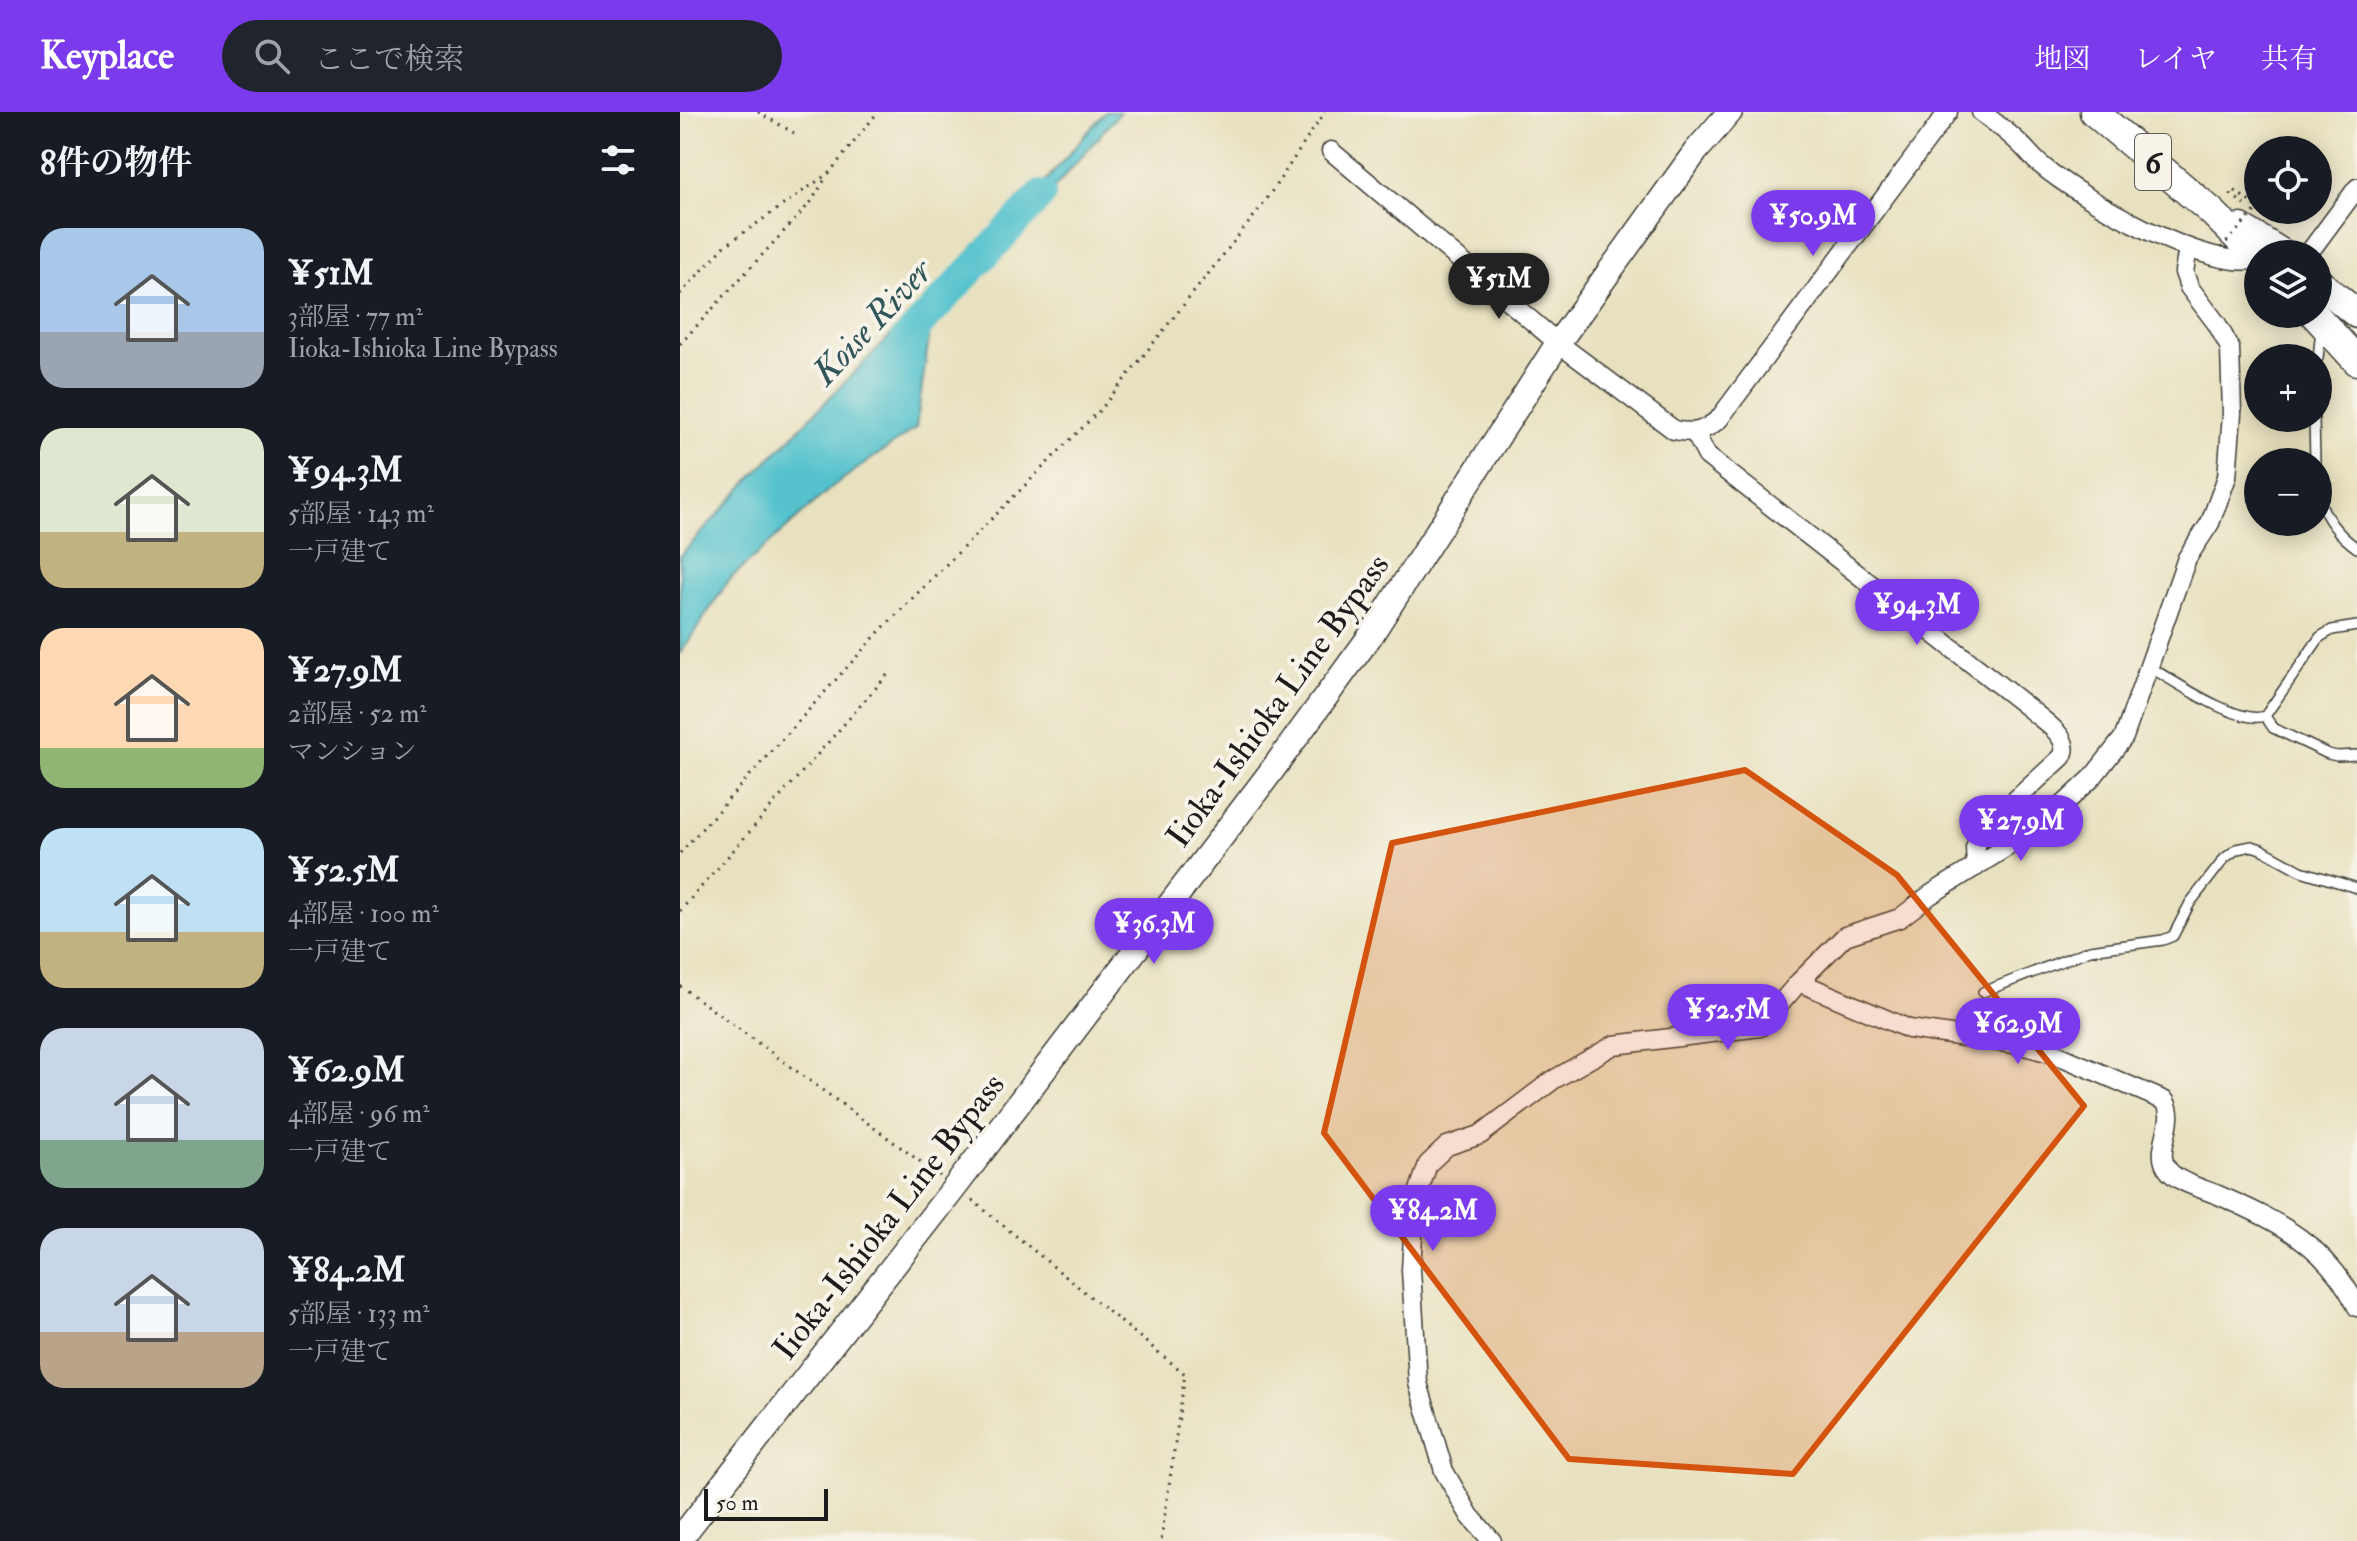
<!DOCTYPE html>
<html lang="ja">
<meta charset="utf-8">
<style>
body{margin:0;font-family:"IM FELL Double Pica","Noto Serif JP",serif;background:#20242c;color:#f1f3f6;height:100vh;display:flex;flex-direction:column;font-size:30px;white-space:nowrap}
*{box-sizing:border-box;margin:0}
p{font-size:26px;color:#9ea1a6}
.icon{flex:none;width:44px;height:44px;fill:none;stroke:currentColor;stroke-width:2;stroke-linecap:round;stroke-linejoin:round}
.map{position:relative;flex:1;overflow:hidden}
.panel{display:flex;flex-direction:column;background:#171b24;width:680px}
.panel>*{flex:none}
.controls{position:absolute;left:1564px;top:24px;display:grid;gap:16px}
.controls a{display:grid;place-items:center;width:88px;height:88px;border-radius:50%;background:#171b24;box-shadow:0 4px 20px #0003;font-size:40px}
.scale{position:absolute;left:24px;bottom:20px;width:124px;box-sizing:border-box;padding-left:8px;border:4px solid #1c1c1c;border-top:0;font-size:22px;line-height:28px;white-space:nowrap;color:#1c1c1c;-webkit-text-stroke:6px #f7f3e8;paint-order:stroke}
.price{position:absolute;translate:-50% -68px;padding:0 18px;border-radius:28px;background:#7c3aed;color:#fff;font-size:26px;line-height:52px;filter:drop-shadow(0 2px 4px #0008)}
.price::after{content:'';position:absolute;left:50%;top:48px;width:24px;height:18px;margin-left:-12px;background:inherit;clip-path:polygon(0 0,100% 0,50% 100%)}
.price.on{background:#222;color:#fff}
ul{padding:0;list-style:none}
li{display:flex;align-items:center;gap:24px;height:200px;padding:0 40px}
li span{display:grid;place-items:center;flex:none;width:224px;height:160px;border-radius:24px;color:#555}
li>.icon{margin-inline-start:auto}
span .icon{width:96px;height:96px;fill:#fffc;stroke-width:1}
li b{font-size:34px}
h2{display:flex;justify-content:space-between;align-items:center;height:96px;padding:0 40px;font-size:34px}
header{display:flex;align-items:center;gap:48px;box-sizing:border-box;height:112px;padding:0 40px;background:#7c3aed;color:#fff}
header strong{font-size:38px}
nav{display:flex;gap:44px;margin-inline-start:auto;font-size:28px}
.search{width:560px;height:72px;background:#20242c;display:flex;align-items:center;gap:20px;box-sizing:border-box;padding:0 28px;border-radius:44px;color:#9ea1a6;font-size:30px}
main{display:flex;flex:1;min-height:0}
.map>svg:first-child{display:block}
</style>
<header>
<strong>Keyplace</strong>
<div class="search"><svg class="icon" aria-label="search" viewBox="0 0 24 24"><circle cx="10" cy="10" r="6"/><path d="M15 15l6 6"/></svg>ここで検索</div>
<nav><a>地図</a><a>レイヤ</a><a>共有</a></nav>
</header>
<main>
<section class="panel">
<h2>8件の物件<svg class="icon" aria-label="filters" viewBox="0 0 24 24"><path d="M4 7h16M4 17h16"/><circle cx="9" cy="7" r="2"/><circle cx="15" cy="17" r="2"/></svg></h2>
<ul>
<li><span style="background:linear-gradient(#a9c7e8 65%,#9aa5b1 0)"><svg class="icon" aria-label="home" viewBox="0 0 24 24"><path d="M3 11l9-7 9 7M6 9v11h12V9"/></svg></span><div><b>¥51M</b><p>3部屋 · 77 m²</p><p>Iioka-Ishioka Line Bypass</p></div></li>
<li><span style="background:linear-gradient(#dfe7d0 65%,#c2b280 0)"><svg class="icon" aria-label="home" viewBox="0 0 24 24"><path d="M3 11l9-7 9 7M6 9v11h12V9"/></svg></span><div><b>¥94.3M</b><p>5部屋 · 143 m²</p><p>一戸建て</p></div></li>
<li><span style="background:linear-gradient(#ffd9b3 75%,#8fb573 0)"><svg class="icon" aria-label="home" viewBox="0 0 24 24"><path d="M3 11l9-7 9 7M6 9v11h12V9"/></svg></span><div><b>¥27.9M</b><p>2部屋 · 52 m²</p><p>マンション</p></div></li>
<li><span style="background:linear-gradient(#bfe0f5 65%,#c2b280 0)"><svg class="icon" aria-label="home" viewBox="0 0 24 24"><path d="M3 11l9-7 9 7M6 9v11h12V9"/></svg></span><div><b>¥52.5M</b><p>4部屋 · 100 m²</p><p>一戸建て</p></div></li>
<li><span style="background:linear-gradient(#c9d6e8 70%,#7fa58c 0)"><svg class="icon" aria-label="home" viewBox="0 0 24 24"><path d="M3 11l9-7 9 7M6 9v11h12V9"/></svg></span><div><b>¥62.9M</b><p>4部屋 · 96 m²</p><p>一戸建て</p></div></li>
<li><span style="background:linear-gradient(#c9d6e8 65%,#b9a48a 0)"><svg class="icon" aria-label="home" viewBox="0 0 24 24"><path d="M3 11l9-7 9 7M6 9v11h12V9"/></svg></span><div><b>¥84.2M</b><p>5部屋 · 133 m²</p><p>一戸建て</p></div></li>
</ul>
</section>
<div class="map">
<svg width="1677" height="1429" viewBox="0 0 1677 1429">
<rect width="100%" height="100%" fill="#f7f3e8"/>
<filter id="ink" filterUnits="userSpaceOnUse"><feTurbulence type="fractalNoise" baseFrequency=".0125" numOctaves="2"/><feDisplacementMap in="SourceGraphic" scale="16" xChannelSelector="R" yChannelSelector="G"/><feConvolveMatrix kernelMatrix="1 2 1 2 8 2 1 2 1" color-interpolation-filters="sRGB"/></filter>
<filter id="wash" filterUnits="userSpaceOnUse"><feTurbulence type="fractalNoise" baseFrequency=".006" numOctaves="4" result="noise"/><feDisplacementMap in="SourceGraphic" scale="32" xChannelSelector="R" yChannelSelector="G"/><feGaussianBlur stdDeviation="1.8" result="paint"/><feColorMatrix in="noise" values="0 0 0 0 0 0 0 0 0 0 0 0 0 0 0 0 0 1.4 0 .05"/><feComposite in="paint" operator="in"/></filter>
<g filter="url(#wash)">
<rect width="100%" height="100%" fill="#e8e1bf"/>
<!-- water -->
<g fill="#55c2cd" stroke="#386f74" stroke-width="2">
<path d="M 425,0 L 440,0 L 340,116 L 332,108 Z"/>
<path d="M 256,177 L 236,316 L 153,374 L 49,468 L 0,542 L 0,444 L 75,362 Z"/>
</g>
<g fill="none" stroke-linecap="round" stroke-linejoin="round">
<!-- river -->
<path stroke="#55c2cd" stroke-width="30" d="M 224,229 L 361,83"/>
</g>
</g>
<g filter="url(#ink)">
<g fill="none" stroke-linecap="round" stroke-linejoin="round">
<defs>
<g id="service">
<path d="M 1638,246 L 1641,218"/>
<path d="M 1634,306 L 1635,350"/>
<path d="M 1638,383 C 1645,406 1657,422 1677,436"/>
<path d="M 1468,554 C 1492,568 1559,614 1585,604 L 1640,525 L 1652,518 L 1677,514"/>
<path d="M 1585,604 L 1593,616 L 1648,642 L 1657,644 L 1677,643"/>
<path d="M 1303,880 L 1410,838 L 1483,828 L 1493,824 L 1510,791 L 1545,746 L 1557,737 L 1572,734 L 1581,737 L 1621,759 L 1677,776"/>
</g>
<g id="minor">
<path d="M 1301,0 C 1314,10 1328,20 1339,31 C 1347,38 1353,47 1361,53 C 1400,86 1528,160 1578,147"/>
<path d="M 651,39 L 878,231 L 994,318 C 1014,322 1023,320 1039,307 L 1268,0"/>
<path d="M 1628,142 L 1677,76"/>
<path d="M 1015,321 L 1027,344 L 1351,598 C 1363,609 1393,626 1382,645 L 1303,718 L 1295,736 L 1296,755"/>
<path d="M 1119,870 L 1229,917 L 1341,933 L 1378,943 L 1485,989 C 1499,1011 1471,1039 1489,1059 C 1499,1071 1524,1077 1538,1083 C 1599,1109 1647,1133 1677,1195"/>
<path d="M 812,1429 L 790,1404 L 764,1359 L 738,1271 L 731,1158 L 735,1090 L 748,1052 L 767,1034 L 800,1023 L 873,968 L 934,933 L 1080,915 L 1119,870 L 1165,824 L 1220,806 L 1250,783 L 1341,726 L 1382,694 L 1412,666 L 1444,625 L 1507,446 L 1530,411 L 1547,365 L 1552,302 L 1550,236 L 1537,212 L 1509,175 L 1504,160 L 1508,136"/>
</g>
<path id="secondary" d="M 0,1427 L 275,1075 L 590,661 L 691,523 L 878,231 L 1016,39 L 1050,0"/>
<g id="trunk">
<path d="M 1414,0 L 1532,100 L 1578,146"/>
<path d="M 1561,116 L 1603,142"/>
<path d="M 1638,170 L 1677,202"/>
<path d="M 1634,202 L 1677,249"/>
</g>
</defs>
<!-- service casing -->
<use href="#service" stroke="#3b3a34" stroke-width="12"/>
<!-- minor casing -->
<use href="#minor" stroke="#3b3a34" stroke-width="21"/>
<!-- secondary casing -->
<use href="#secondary" stroke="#3b3a34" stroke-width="27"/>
<!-- trunk casing -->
<use href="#trunk" stroke="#3b3a34" stroke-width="31"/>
<!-- path -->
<g stroke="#3b3a34" stroke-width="3" stroke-dasharray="2 6" stroke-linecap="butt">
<path d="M 78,0 L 114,21"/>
<path d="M 1565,93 L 1551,82 L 1554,78 L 1578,96"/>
<path d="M 0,182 L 46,133 L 149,61 L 198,0"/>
<path d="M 0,232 L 131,90 L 147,64"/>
<path d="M 0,741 L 197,522 L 421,297 L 582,94 L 645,0"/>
<path d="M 0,799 L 209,561"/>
<path d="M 0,874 L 260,1064"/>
<path d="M 292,1088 L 505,1262 L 481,1429"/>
</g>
<!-- service -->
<use href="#service" stroke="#fff" stroke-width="9"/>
<!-- minor -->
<use href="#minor" stroke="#fff" stroke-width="18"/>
<!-- secondary -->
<use href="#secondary" stroke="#fff" stroke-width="24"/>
<!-- trunk -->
<use href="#trunk" stroke="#fff" stroke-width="28"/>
<!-- path-bridge -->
<path stroke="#3b3a34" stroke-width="3" stroke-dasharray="2 6" stroke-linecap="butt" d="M 1541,136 L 1578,96"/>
</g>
</g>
<!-- marked area -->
<path fill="#d4530e" fill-opacity="0.2" stroke="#d4530e" stroke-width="6" stroke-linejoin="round" d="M 1065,658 L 1217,763 L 1404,994 L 1113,1362 L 889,1347 L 644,1021 L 712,731 Z"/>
<g text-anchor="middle" stroke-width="8" stroke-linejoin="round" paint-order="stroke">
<!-- shield labels -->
<rect fill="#f7f3e8" stroke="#5e5c59" stroke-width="2" x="1455" y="22" width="36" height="56" rx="6"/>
<g font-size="32" font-weight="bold" fill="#1c1c1c">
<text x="1473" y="61">6</text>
</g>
<!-- street labels -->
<g font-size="34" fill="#1c1c1c" stroke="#f7f3e8">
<text transform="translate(597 588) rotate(-54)" y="12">Iioka-Ishioka Line Bypass</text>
<text transform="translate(208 1104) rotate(-52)" y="12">Iioka-Ishioka Line Bypass</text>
</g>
<!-- water labels -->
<g font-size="36" font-style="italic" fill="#30565a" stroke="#f7f3e8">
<text transform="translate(191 209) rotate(-47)" y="13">Koise River</text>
</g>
</g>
</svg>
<div class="controls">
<a><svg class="icon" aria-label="locate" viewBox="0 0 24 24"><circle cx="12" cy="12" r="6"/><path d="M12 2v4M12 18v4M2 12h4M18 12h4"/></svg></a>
<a><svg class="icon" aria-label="layers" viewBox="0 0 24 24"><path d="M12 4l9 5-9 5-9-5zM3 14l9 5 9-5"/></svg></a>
<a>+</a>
<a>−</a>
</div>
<div class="scale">50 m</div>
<b class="price" style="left:1133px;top:146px">¥50.9M</b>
<b class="price on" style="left:819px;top:209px">¥51M</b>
<b class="price" style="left:1237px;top:535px">¥94.3M</b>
<b class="price" style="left:1341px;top:751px">¥27.9M</b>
<b class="price" style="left:474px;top:854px">¥36.3M</b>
<b class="price" style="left:1048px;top:940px">¥52.5M</b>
<b class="price" style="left:1338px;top:954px">¥62.9M</b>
<b class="price" style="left:753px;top:1141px">¥84.2M</b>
</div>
</main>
